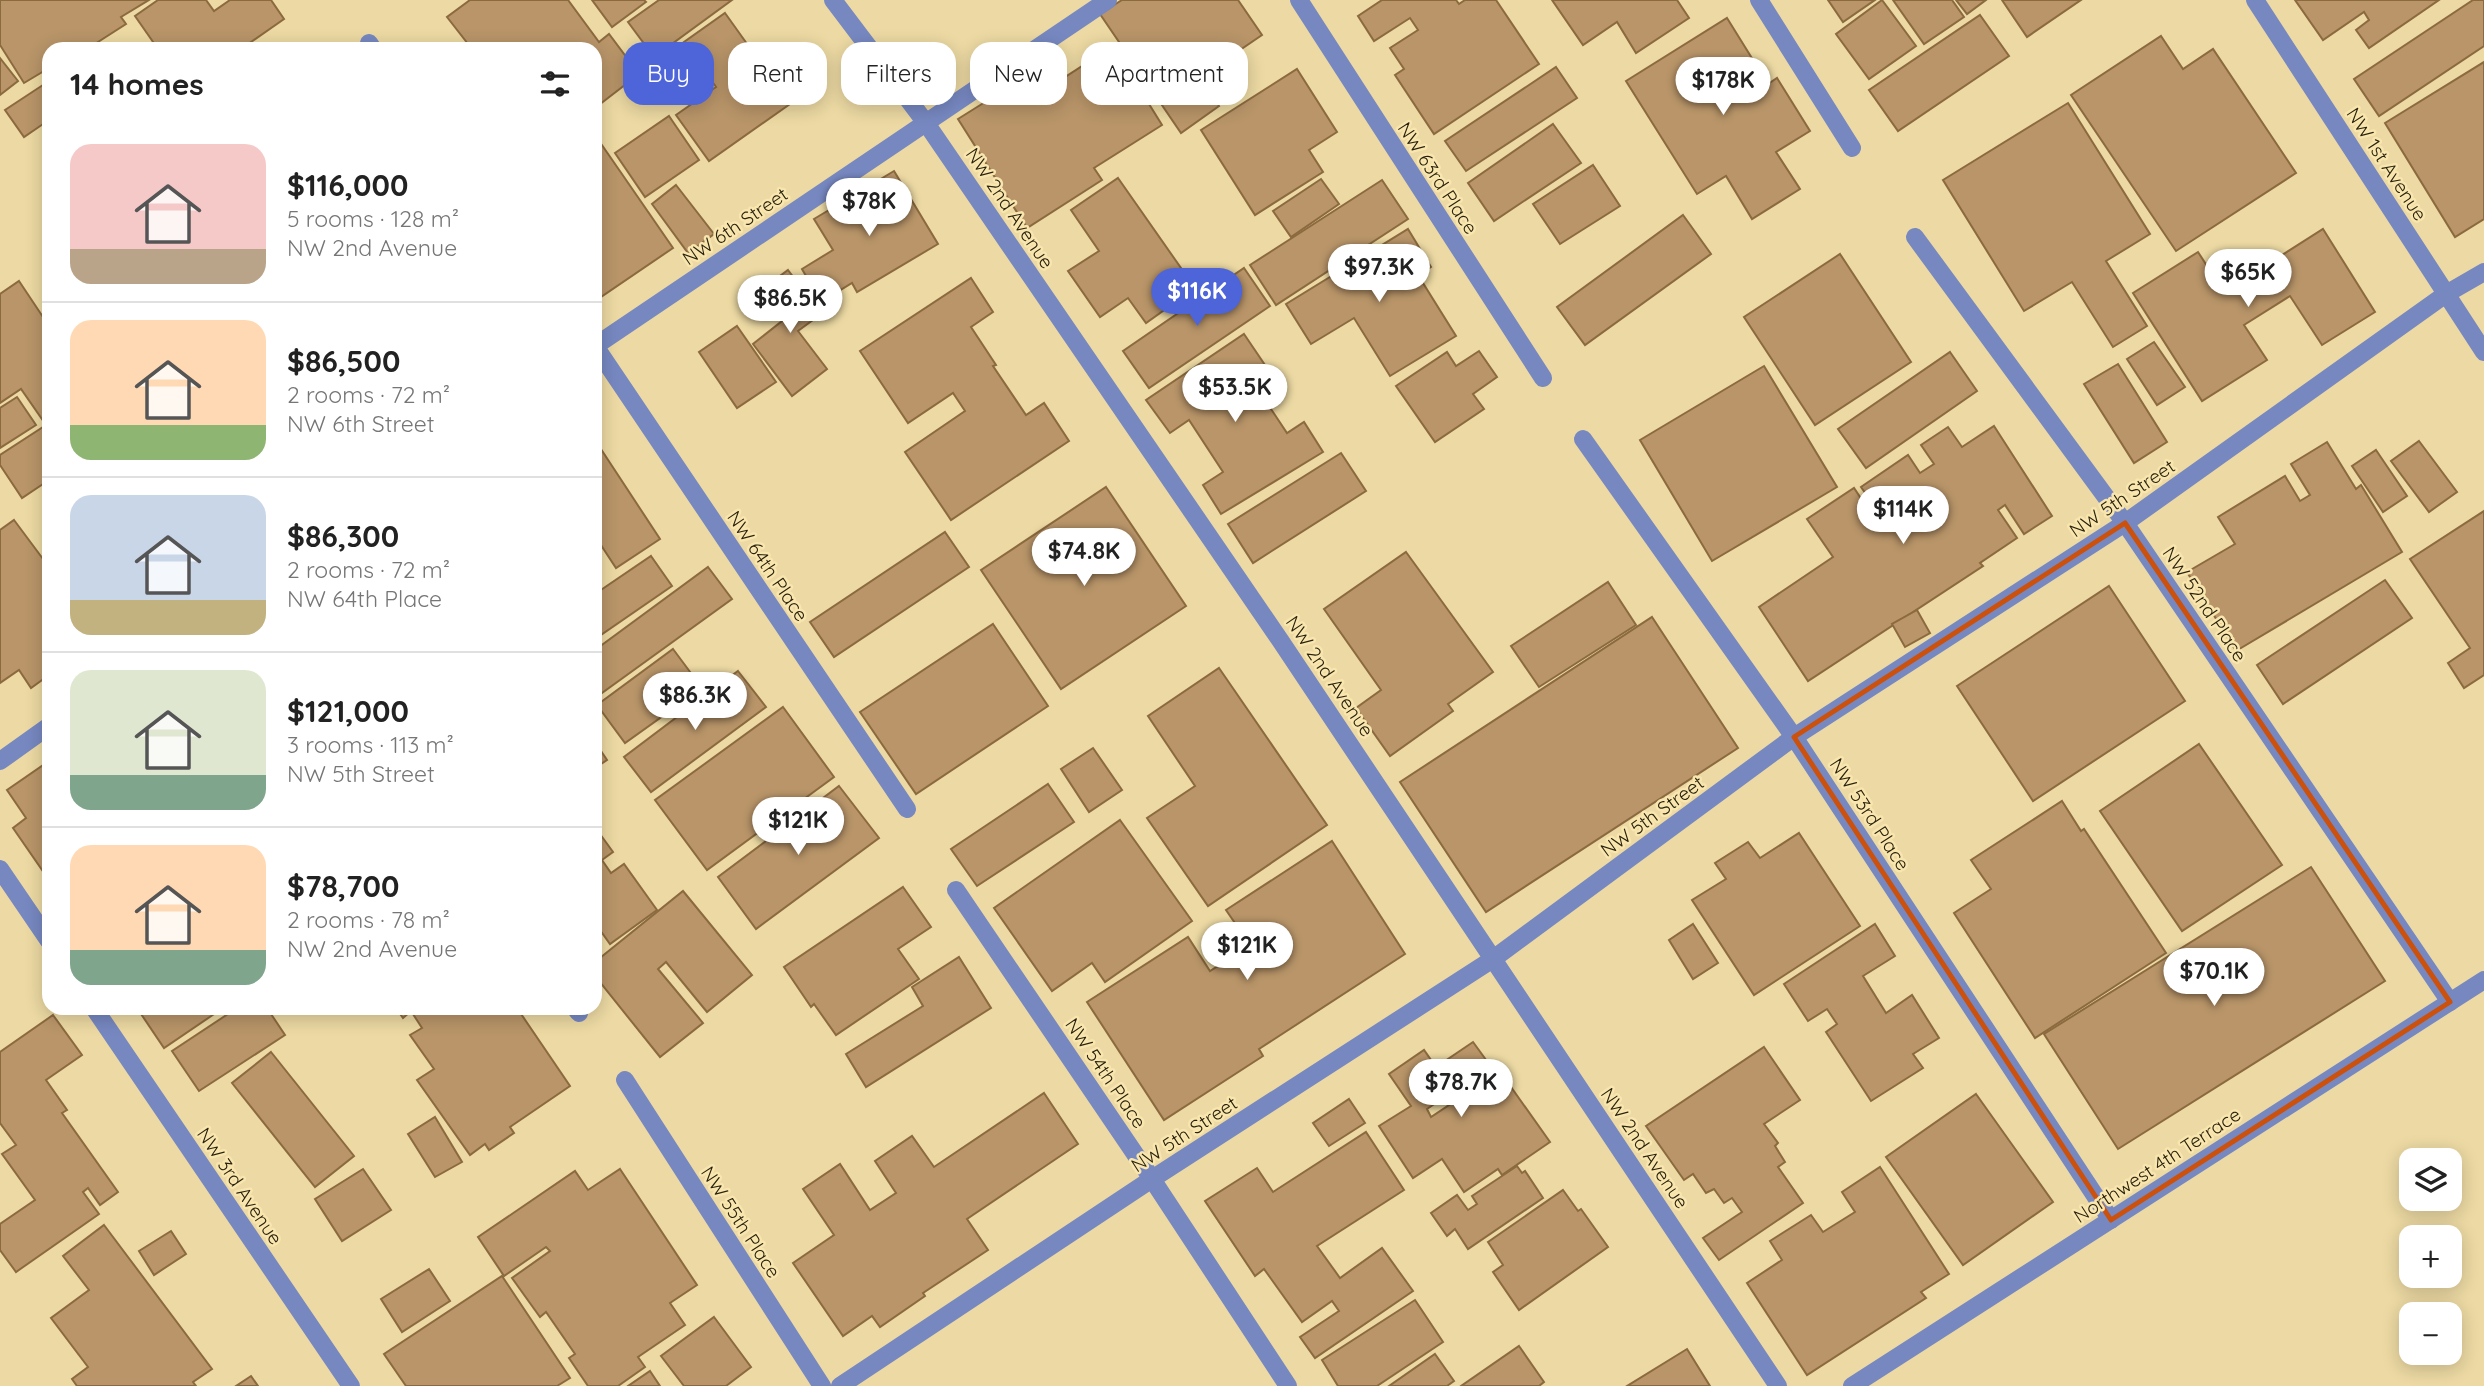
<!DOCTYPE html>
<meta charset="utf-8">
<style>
body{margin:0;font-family:Quicksand,sans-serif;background:#f2f2f2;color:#222;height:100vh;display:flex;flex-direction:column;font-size:26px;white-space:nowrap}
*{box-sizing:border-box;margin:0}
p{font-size:23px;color:#767676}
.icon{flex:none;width:38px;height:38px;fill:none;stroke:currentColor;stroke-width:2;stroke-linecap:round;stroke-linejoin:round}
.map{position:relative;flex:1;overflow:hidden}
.sheet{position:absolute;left:42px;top:42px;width:560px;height:973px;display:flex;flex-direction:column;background:#fff;border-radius:21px;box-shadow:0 4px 18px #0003}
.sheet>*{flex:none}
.top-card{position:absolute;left:623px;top:42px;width:665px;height:63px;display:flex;gap:14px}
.tools{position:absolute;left:2399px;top:1148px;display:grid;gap:14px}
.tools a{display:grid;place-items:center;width:63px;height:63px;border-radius:14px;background:#fff;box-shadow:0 4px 18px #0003;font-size:35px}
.price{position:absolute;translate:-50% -60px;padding:0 16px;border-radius:24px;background:#fff;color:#222;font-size:23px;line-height:46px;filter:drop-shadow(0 2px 4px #0008)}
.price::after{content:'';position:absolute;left:50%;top:42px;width:21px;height:16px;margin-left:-10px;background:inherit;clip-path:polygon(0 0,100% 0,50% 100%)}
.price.current{background:#4e65da;color:#fff}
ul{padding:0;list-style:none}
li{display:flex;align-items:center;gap:21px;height:175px;padding:0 28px}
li+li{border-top:2px solid #e0e0e0}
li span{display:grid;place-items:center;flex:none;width:196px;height:140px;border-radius:21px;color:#555}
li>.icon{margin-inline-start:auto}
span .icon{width:84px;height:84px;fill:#fffc;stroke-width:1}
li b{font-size:30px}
h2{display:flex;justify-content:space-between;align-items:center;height:84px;padding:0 28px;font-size:30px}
.chip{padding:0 24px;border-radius:21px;background:#fff;box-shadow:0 4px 18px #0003;font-size:24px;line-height:63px}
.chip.current{background:#4e65da;color:#fff}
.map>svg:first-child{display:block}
</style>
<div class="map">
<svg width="2484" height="1386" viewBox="0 0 2484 1386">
<rect width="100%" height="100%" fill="#ecd9a3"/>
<!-- building -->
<g fill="#b99569" stroke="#8c6a3f" stroke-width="2" fill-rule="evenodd">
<path d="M 0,0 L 149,0 L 121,17 L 126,24 L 87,49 L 49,49 L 49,68 L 24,83 L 0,45 Z"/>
<path d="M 158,0 L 206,0 L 214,11 L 230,0 L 271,0 L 284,19 L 241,49 L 180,49 L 178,46 L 173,49 L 158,49 L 135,16 Z"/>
<path d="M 470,0 L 568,0 L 599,42 L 609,34 L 639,74 L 595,108 L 595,49 L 472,49 L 447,17 Z"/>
<path d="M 592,0 L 644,0 L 646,2 L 612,27 Z"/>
<path d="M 659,0 L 732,0 L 654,57 L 628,22 Z"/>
<path d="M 1122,0 L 1238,0 L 1262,35 L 1199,78 L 1219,106 L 1181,133 L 1100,14 Z"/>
<path d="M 1382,0 L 1456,0 L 1459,4 L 1465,0 L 1496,0 L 1539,64 L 1434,134 L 1395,75 L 1404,69 L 1390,48 L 1418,30 L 1410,18 L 1374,41 L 1358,16 Z"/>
<path d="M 1552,0 L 1677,0 L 1689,18 L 1636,53 L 1617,22 L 1583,45 Z"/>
<path d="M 1828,0 L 1875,0 L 1843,22 Z"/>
<path d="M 1882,0 L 1916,46 L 1869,79 L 1836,34 Z"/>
<path d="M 1893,0 L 1952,0 L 1964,17 L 1924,44 Z"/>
<path d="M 1956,0 L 1986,0 L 1967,14 Z"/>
<path d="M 2002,0 L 2081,0 L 2027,37 Z"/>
<path d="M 2295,0 L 2439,0 L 2369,48 L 2356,30 L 2369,20 L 2364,12 L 2323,40 Z"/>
<path d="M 2473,0 L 2484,0 L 2484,46 L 2379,116 L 2354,79 Z"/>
<path d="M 725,13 L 790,104 L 709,161 L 676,115 L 716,87 L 684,42 Z"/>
<path d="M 1980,15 L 2009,56 L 1898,131 L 1869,90 Z"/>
<path d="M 1727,18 L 1768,84 L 1777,78 L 1810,131 L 1776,152 L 1800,189 L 1752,219 L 1726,176 L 1697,194 L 1626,81 Z"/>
<path d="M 2161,36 L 2183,69 L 2213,49 L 2296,173 L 2176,251 L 2071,95 Z"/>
<path d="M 1113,46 L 1162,125 L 1094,168 L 1102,180 L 1027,228 L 958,119 L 1033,72 L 1045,90 Z"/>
<path d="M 0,58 L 18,81 L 0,95 Z"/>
<path d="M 2484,62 L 2484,219 L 2455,237 L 2385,123 Z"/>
<path d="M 1556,67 L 1577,98 L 1466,171 L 1445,141 Z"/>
<path d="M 1297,69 L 1337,132 L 1309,150 L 1323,172 L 1255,215 L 1201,130 Z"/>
<path d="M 49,81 L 49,126 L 46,122 L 24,137 L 5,110 Z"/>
<path d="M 2068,103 L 2150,234 L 2106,261 L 2147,326 L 2113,347 L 2072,282 L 2024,311 L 1943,180 Z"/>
<path d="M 669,116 L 699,160 L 645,197 L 615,153 Z"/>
<path d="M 1553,124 L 1581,163 L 1494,221 L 1468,183 Z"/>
<path d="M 595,135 L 673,248 L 595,301 Z"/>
<path d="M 1593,165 L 1620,206 L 1560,244 L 1533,204 Z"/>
<path d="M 894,171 L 938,244 L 857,292 L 852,283 L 821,302 L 802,269 L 833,250 L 814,219 Z"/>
<path d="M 1118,178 L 1195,288 L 1146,323 L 1128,298 L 1100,317 L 1068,271 L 1099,251 L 1071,210 Z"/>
<path d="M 1321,179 L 1339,204 L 1291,237 L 1273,211 Z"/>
<path d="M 1382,180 L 1408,219 L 1276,305 L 1250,265 Z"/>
<path d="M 676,185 L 714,234 L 688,253 L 652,204 Z"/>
<path d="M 1683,215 L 1711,254 L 1585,345 L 1557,307 Z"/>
<path d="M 1408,229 L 1431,267 L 1418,275 L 1456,336 L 1390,376 L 1354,318 L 1311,344 L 1286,304 Z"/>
<path d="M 2323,229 L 2375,312 L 2322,345 L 2290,296 L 2244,325 L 2267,360 L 2202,401 L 2133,293 L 2198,252 L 2224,292 Z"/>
<path d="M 1840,254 L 1911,362 L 1815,425 L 1744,317 Z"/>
<path d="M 1244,268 L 1270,306 L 1149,388 L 1123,351 Z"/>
<path d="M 788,270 L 821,314 L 798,331 L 827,369 L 792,396 L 753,344 L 782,321 L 760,291 Z"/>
<path d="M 971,278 L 993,312 L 971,327 L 996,365 L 993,366 L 1026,415 L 1044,403 L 1069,441 L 951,520 L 905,452 L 965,411 L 953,393 L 908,423 L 860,351 Z"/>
<path d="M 19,281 L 49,326 L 49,480 L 22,498 L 0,465 L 0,455 L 46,425 L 21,389 L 0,403 L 0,294 Z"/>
<path d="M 737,326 L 776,382 L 737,408 L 699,352 Z"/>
<path d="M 1244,334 L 1267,368 L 1251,379 L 1287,433 L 1304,422 L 1323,452 L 1221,514 L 1203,485 L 1223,472 L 1189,420 L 1170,433 L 1146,400 Z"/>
<path d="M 2154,342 L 2185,387 L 2157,405 L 2127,359 Z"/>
<path d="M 1479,351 L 1497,377 L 1473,394 L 1484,409 L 1435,442 L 1396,386 L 1447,352 L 1456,366 Z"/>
<path d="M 1950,352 L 1977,391 L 1866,468 L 1838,429 Z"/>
<path d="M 2118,364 L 2167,442 L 2134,463 L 2084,384 Z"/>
<path d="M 1764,366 L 1837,487 L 1712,561 L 1640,440 Z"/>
<path d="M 17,397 L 36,425 L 0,448 L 0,408 Z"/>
<path d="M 1994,426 L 2052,516 L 2024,534 L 2005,505 L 1998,510 L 2017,538 L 1980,563 L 1983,566 L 1808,681 L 1759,607 L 1833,557 L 1807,519 L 1854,488 L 1882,530 L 1888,526 L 1861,487 L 1908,455 L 1920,473 L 1934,464 L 1921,445 L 1948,427 L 1962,447 Z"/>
<path d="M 595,440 L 660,539 L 616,568 L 595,536 Z"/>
<path d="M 2419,441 L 2457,492 L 2429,512 L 2391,461 Z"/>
<path d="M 2327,442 L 2356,489 L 2361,485 L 2402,552 L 2236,651 L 2187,572 L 2235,544 L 2218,517 L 2285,476 L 2300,501 L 2310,495 L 2291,464 Z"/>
<path d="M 2376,450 L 2407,496 L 2383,512 L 2352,466 Z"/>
<path d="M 1341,453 L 1366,491 L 1253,563 L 1228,524 Z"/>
<path d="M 1106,487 L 1186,606 L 1061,689 L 981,570 Z"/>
<path d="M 2484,511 L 2484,675 L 2464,688 L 2448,663 L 2470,648 L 2410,559 Z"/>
<path d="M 14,520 L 49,567 L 49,675 L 31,688 L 19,670 L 0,683 L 0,530 Z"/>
<path d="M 945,532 L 969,567 L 834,657 L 810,622 Z"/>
<path d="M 1406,552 L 1493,672 L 1448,704 L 1453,711 L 1390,756 L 1356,708 L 1381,690 L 1324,609 Z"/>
<path d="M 651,556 L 672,586 L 595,639 L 595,594 Z"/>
<path d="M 708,567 L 732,599 L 595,698 L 595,650 Z"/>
<path d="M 2385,580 L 2412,618 L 2283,704 L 2257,665 Z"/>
<path d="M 1608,582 L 1636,625 L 1539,687 L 1511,646 Z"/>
<path d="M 2109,586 L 2185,701 L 2033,801 L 1957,686 Z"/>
<path d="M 1917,610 L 1930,633 L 1905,647 L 1892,624 Z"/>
<path d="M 1652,617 L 1738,748 L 1486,912 L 1400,782 Z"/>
<path d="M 993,624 L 1048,706 L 916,794 L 860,712 Z"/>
<path d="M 673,649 L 702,688 L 625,743 L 597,705 Z"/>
<path d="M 1219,668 L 1327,825 L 1208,906 L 1147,818 L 1195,786 L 1148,716 Z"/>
<path d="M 738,671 L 766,707 L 651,792 L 624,757 Z"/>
<path d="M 783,707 L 834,777 L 707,870 L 655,800 Z"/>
<path d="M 595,742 L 607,760 L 595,768 Z"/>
<path d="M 2199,744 L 2282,865 L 2182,931 L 2100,811 Z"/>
<path d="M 1093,748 L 1122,790 L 1089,812 L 1061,769 Z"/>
<path d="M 49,761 L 49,880 L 13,828 L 26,818 L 7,790 Z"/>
<path d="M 1048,784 L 1074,822 L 977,886 L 951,849 Z"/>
<path d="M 839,786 L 879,838 L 756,929 L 718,877 Z"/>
<path d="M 2062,801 L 2081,831 L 2084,829 L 2166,953 L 2035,1038 L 1954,913 L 1991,889 L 1971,860 Z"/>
<path d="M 1120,820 L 1192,921 L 1105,982 L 1092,963 L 1052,991 L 994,908 Z"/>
<path d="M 1799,833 L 1860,926 L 1754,995 L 1692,900 L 1726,879 L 1715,863 L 1748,842 L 1760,858 Z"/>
<path d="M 600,834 L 613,852 L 602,860 L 611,873 L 624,864 L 657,910 L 610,944 L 595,923 L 595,837 Z"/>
<path d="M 1332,841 L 1405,954 L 1259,1049 L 1263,1056 L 1164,1120 L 1087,1002 L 1188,937 L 1210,971 L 1250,945 L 1226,910 Z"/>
<path d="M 2311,867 L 2385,981 L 2118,1149 L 2044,1034 Z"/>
<path d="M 903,887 L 931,927 L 898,949 L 919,979 L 836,1035 L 814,1004 L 811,1007 L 784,967 Z"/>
<path d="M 683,891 L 752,975 L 707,1012 L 666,962 L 658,969 L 703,1023 L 660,1057 L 595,976 L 595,962 Z"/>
<path d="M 1693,924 L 1718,963 L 1693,979 L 1669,940 Z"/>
<path d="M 1875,924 L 1895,956 L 1863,976 L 1886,1013 L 1912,995 L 1939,1038 L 1913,1054 L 1923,1068 L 1871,1101 L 1826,1032 L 1837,1024 L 1827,1009 L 1808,1021 L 1784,984 Z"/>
<path d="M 959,957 L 991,1008 L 866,1087 L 846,1054 L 923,1006 L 912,987 Z"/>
<path d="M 137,1008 L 223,1008 L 164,1048 Z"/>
<path d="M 237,1008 L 267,1008 L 285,1035 L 199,1091 L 172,1051 Z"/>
<path d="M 396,1008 L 517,1008 L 570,1086 L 510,1127 L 514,1133 L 489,1150 L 485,1144 L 470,1155 L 417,1080 L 434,1069 L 410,1035 L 422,1028 L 411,1011 L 403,1018 Z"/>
<path d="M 53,1015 L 82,1055 L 46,1080 L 67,1110 L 62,1113 L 118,1192 L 100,1205 L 88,1188 L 83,1192 L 99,1214 L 16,1272 L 0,1250 L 0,1224 L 35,1200 L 2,1154 L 16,1145 L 0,1123 L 0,1052 Z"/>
<path d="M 1473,1042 L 1492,1068 L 1494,1067 L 1509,1088 L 1511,1087 L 1550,1142 L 1502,1175 L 1498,1169 L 1464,1192 L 1442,1159 L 1413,1178 L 1379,1126 L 1411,1106 L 1389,1074 L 1424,1050 L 1436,1067 ZM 1449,1094 L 1452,1103 L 1431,1117 L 1427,1109 Z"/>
<path d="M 1764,1047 L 1800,1100 L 1764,1124 L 1778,1143 L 1775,1146 L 1785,1162 L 1778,1167 L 1803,1203 L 1719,1260 L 1703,1238 L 1742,1212 L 1732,1198 L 1724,1203 L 1714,1189 L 1706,1193 L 1693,1174 L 1684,1180 L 1646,1126 Z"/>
<path d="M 271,1052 L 354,1156 L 315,1187 L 232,1083 Z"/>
<path d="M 1044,1093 L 1078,1144 L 967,1219 L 988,1250 L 923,1293 L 925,1296 L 880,1327 L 872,1316 L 843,1336 L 793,1263 L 834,1235 L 803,1189 L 840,1164 L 870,1210 L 896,1193 L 875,1161 L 912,1136 L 934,1167 Z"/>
<path d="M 1976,1094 L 2053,1202 L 1963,1265 L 1886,1157 Z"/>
<path d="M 1349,1099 L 1365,1123 L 1329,1146 L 1313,1123 Z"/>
<path d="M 435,1117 L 462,1162 L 435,1177 L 408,1134 Z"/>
<path d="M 1366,1132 L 1404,1190 L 1317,1246 L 1340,1278 L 1382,1248 L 1413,1291 L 1315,1358 L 1300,1337 L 1339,1311 L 1332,1301 L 1302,1322 L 1264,1269 L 1255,1276 L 1205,1201 L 1257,1168 L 1273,1192 Z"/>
<path d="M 1517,1166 L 1522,1173 L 1525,1171 L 1543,1198 L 1468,1249 L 1455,1229 L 1447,1236 L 1431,1213 L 1457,1195 L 1468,1210 L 1477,1204 L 1472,1196 Z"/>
<path d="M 1880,1167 L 1949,1274 L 1921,1292 L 1926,1298 L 1807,1375 L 1747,1283 L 1782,1260 L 1770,1241 L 1811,1215 L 1823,1232 L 1855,1212 L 1842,1192 Z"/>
<path d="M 363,1169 L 391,1210 L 342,1241 L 315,1199 Z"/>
<path d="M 620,1169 L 697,1285 L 670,1303 L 685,1325 L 638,1357 L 645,1367 L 618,1386 L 588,1386 L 569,1358 L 575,1354 L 546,1312 L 540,1317 L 512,1278 L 550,1251 L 546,1247 L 504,1276 L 478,1237 L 575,1171 L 588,1190 Z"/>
<path d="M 1563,1190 L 1578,1211 L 1581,1209 L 1608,1247 L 1519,1310 L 1493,1272 L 1503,1265 L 1488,1242 Z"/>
<path d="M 104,1225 L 212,1369 L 193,1382 L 196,1386 L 77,1386 L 72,1379 L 88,1367 L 51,1318 L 89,1290 L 63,1256 Z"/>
<path d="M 171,1231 L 186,1254 L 154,1275 L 139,1251 Z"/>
<path d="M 429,1269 L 450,1301 L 402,1332 L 381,1299 Z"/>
<path d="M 502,1276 L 570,1378 L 557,1386 L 406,1386 L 384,1354 Z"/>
<path d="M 1415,1300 L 1443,1342 L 1377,1386 L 1338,1386 L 1322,1360 Z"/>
<path d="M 714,1317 L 751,1367 L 726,1386 L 684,1386 L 661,1356 Z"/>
<path d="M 1519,1346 L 1544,1382 L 1539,1386 L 1461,1386 Z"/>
<path d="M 1687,1349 L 1710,1386 L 1627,1386 Z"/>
<path d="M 1435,1354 L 1454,1381 L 1447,1386 L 1389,1386 Z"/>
<path d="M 650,1371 L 660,1386 L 628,1386 Z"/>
<path d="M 251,1376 L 258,1386 L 236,1386 Z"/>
</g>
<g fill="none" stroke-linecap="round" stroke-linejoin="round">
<!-- minor -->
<g stroke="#7788c1" stroke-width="18">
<path d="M 833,0 L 926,123 L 1280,640 L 1778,1386"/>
<path d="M 1299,0 L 1543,378"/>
<path d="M 1759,0 L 1852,148"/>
<path d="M 2255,0 L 2484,352"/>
<path d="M 369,43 L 373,49"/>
<path d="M 1915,237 L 2125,523 L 2450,1002"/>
<path d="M 1583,439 L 1794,737 L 2111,1220"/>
<path d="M 0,761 L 49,726"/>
<path d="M 907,809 L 595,346 L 1108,0"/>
<path d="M 0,869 L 49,941"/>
<path d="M 956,890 L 1152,1179 L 1288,1386"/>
<path d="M 94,1008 L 351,1386"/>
<path d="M 575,1008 L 579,1013"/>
<path d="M 625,1080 L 822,1386"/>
<path d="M 840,1386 L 1152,1179 L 1493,959 L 1794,737 L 2125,523 L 2446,294 L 2484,272"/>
<path d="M 1852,1386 L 2484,980"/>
</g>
</g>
<!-- marked area -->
<path fill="none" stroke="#cb510c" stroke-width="5" stroke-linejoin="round" d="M 2125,523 L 2450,1002 L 2111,1220 L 1794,737 Z"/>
<g text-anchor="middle" stroke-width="5" stroke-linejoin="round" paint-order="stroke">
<!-- street labels -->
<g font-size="19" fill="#29220d" stroke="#f9e6af">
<text transform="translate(2387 164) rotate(57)" y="7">NW 1st Avenue</text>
<text transform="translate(1438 178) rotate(57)" y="7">NW 63rd Place</text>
<text transform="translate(1010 208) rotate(56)" y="7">NW 2nd Avenue</text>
<text transform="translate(735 226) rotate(-34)" y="7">NW 6th Street</text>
<text transform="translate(2122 498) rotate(-34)" y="7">NW 5th Street</text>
<text transform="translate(768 566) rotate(56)" y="7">NW 64th Place</text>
<text transform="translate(2205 604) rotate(56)" y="7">NW 52nd Place</text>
<text transform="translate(1330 676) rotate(56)" y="7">NW 2nd Avenue</text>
<text transform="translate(1870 814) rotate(57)" y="7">NW 53rd Place</text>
<text transform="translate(1652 816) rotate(-36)" y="7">NW 5th Street</text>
<text transform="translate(1106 1073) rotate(56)" y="7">NW 54th Place</text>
<text transform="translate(1184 1134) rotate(-33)" y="7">NW 5th Street</text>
<text transform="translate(1645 1148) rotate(56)" y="7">NW 2nd Avenue</text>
<text transform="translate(2157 1165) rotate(-33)" y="7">Northwest 4th Terrace</text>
<text transform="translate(240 1186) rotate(56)" y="7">NW 3rd Avenue</text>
<text transform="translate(741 1222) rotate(57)" y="7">NW 55th Place</text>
</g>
</g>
</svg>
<div class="tools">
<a><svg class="icon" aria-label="layers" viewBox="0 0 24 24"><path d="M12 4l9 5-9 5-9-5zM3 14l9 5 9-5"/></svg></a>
<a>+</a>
<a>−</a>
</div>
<b class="price" style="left:1723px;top:117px">$178K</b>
<b class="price" style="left:869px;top:238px">$78K</b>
<b class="price" style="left:1379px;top:304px">$97.3K</b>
<b class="price" style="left:2248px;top:309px">$65K</b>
<b class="price current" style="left:1197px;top:328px">$116K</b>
<b class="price" style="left:790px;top:335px">$86.5K</b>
<b class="price" style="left:1235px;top:424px">$53.5K</b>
<b class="price" style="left:1903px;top:546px">$114K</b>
<b class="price" style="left:1084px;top:588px">$74.8K</b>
<b class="price" style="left:695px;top:732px">$86.3K</b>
<b class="price" style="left:798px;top:857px">$121K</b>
<b class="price" style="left:1247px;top:982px">$121K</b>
<b class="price" style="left:2214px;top:1008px">$70.1K</b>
<b class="price" style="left:1461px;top:1119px">$78.7K</b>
<div class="top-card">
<a class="chip current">Buy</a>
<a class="chip">Rent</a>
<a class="chip">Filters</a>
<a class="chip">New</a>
<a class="chip">Apartment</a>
</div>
<section class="sheet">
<h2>14 homes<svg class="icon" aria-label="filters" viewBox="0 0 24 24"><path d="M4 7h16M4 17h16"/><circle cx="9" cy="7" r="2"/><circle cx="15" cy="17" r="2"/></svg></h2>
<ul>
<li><span style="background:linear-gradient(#f6c9c9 75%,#b9a48a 0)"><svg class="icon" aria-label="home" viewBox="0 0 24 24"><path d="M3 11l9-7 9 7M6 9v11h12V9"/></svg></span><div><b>$116,000</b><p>5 rooms · 128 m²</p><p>NW 2nd Avenue</p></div></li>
<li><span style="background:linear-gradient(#ffd9b3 75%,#8fb573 0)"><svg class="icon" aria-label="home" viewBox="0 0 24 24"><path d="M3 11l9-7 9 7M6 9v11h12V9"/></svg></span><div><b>$86,500</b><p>2 rooms · 72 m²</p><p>NW 6th Street</p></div></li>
<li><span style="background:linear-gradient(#c9d6e8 75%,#c2b280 0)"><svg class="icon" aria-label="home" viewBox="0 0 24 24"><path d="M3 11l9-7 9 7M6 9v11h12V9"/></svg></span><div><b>$86,300</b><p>2 rooms · 72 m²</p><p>NW 64th Place</p></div></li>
<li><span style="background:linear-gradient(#dfe7d0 75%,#7fa58c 0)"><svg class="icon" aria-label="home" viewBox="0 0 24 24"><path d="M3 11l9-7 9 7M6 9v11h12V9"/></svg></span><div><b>$121,000</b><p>3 rooms · 113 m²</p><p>NW 5th Street</p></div></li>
<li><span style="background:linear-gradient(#ffd9b3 75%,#7fa58c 0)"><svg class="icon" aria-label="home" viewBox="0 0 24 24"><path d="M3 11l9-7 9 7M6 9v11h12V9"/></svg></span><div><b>$78,700</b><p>2 rooms · 78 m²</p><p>NW 2nd Avenue</p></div></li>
</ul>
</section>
</div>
